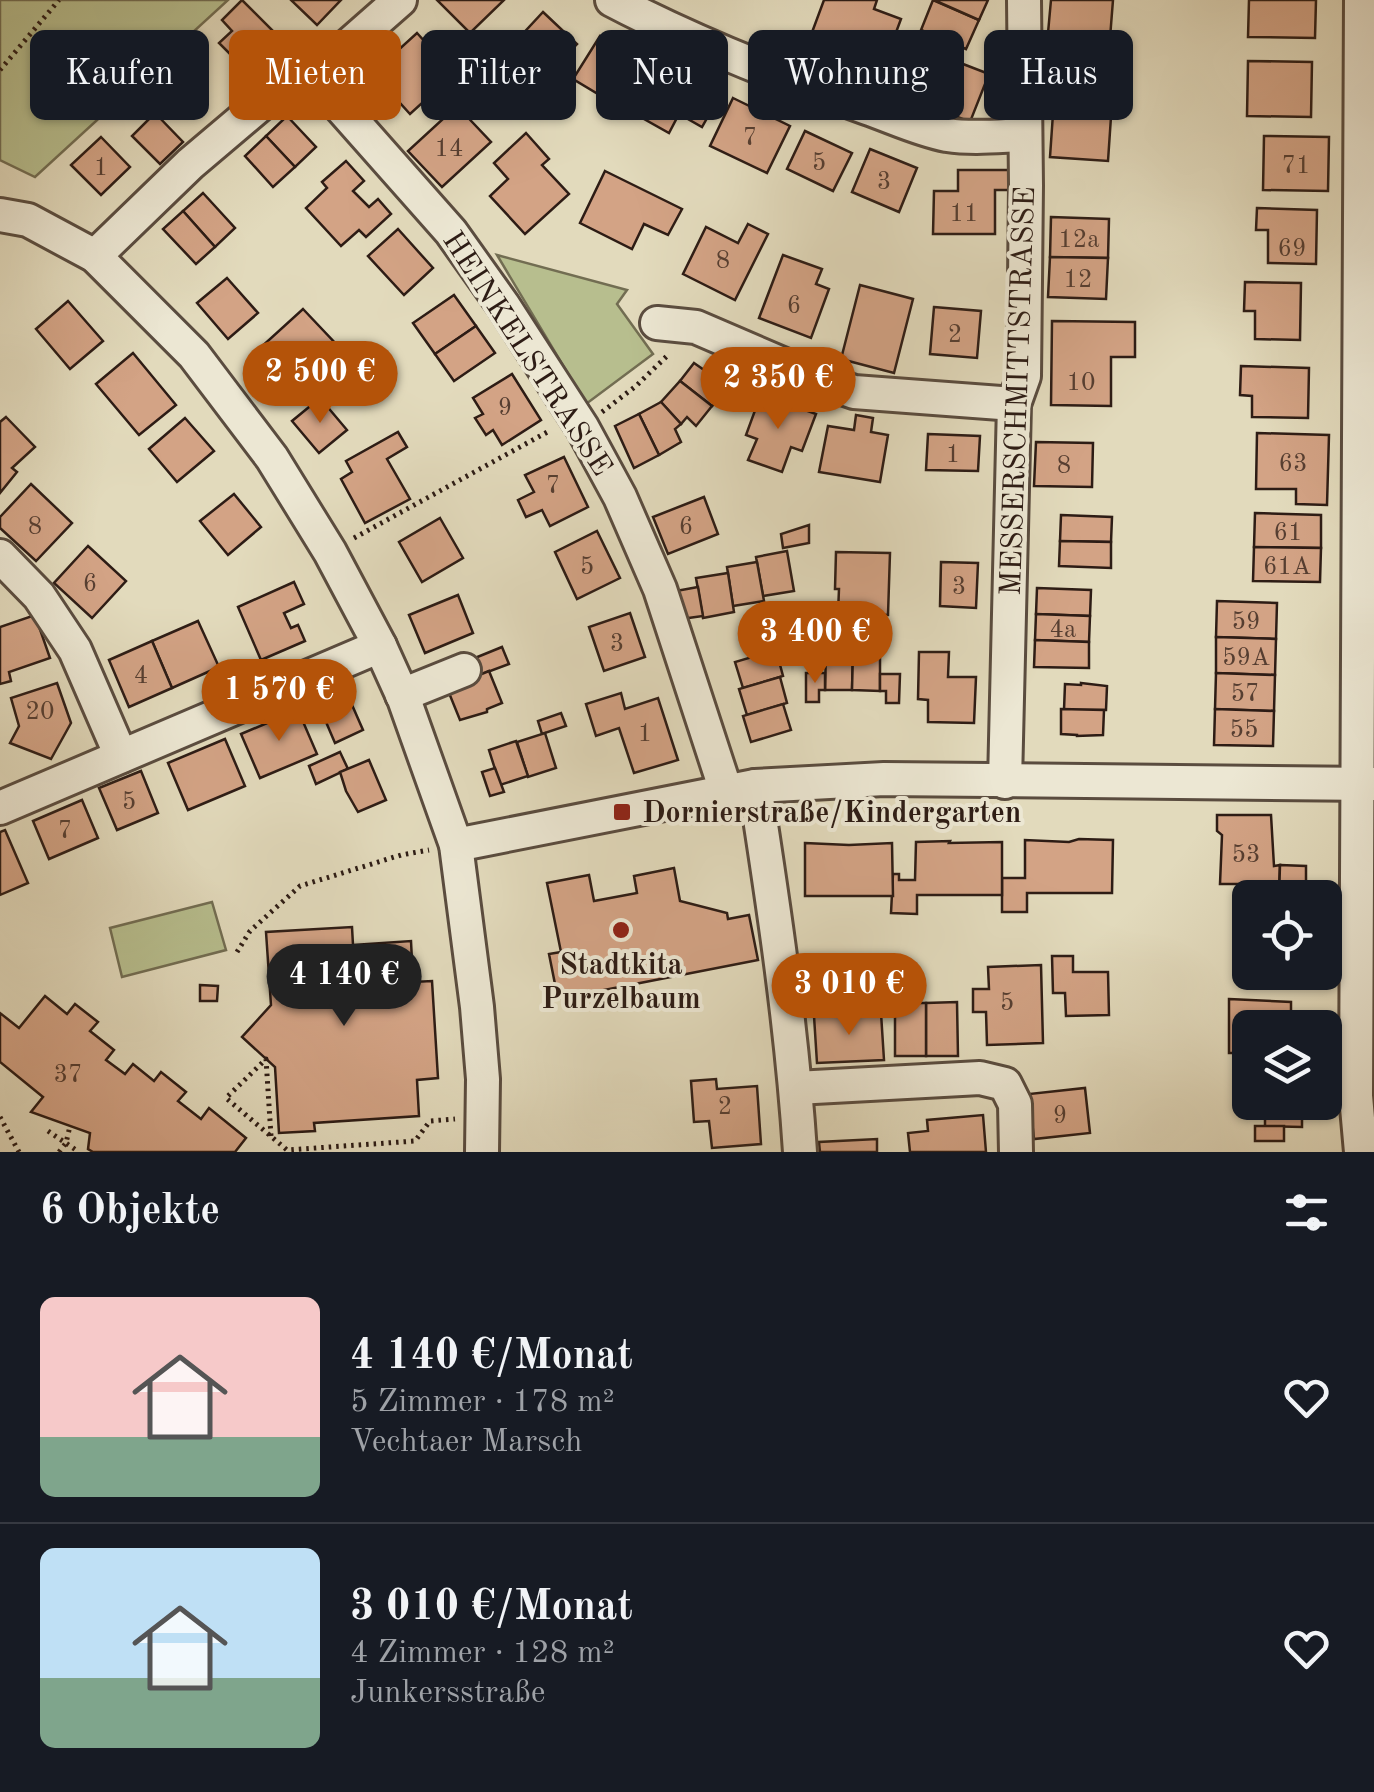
<!DOCTYPE html>
<html lang="de">
<meta charset="utf-8">
<style>
body{margin:0;font-family:"Old Standard TT",serif;background:#242831;color:#f1f3f6;height:100vh;display:flex;flex-direction:column;font-size:38px;white-space:nowrap}
*{box-sizing:border-box;margin:0}
p{font-size:32px;color:#9ea1a6}
.icon{flex:none;width:55px;height:55px;fill:none;stroke:currentColor;stroke-width:2;stroke-linecap:round;stroke-linejoin:round}
.map{position:relative;height:1152px;overflow:hidden}
.side{display:flex;flex-direction:column;background:#171b24;flex:1}
.side>*{flex:none}
.guide{position:absolute;left:30px;top:30px;width:1315px;height:90px;display:flex;gap:20px}
.controls{position:absolute;left:1232px;top:880px;display:grid;gap:20px}
.controls a{display:grid;place-items:center;width:110px;height:110px;border-radius:15px;background:#171b24;box-shadow:0 2px 8px #0004;font-size:50px}
.price{position:absolute;translate:-50% -85px;padding:0 22px;border-radius:35px;background:#b45309;color:#fff;font-size:32px;line-height:65px;filter:drop-shadow(0 2px 5px #0008)}
.price::after{content:'';position:absolute;left:50%;top:60px;width:30px;height:22px;margin-left:-15px;background:inherit;clip-path:polygon(0 0,100% 0,50% 100%)}
.price.on{background:#222;color:#fff}
ul{padding:0;list-style:none}
li{display:flex;align-items:center;gap:30px;height:250px;padding:0 40px}
li+li{border-top:2px solid #363941}
li span{display:grid;place-items:center;flex:none;width:280px;height:200px;border-radius:15px;color:#555}
li>.icon{margin-inline-start:auto}
span .icon{width:120px;height:120px;fill:#fffc;stroke-width:1}
li b{font-size:42px}
h2{display:flex;justify-content:space-between;align-items:center;height:120px;padding:0 40px;font-size:42px}
.chip{padding:0 35px;border-radius:15px;background:#171b24;box-shadow:0 2px 8px #0004;font-size:35px;line-height:90px}
.chip.on{background:#b45309;color:#fff}
.map>svg:first-child{display:block}
</style>
<div class="map">
<svg width="1374" height="1152" viewBox="0 0 1374 1152">
<rect width="100%" height="100%" fill="#e2dabc"/>
<filter id="stains"><feTurbulence type="fractalNoise" baseFrequency=".002" numOctaves="4"/><feColorMatrix values="0 0 0 0 .2 0 0 0 0 .09 0 0 0 0 .02 0 0 0 .5 -.17"/></filter>
<radialGradient id="worn" r=".72"><stop offset=".6" stop-color="#630" stop-opacity="0"/><stop offset="1" stop-color="#630" stop-opacity=".3"/></radialGradient>
<!-- green -->
<g fill="#b7be8e" stroke="#726d52" stroke-width="2.5">
<path d="M 0,0 L 228,0 L 35,177 L 0,160 Z"/>
<path d="M 497,255 L 627,290 L 617,304 L 653,354 L 586,404 Z"/>
<path d="M 212,902 L 226,950 L 122,977 L 110,928 Z"/>
</g>
<!-- building -->
<g fill="#d3a385" stroke="#2d1c15" stroke-width="2.5">
<path d="M 242,0 L 284,42 L 251,75 L 219,43 L 232,31 L 222,20 Z"/>
<path d="M 291,0 L 341,0 L 317,25 Z"/>
<path d="M 437,0 L 504,0 L 470,33 Z"/>
<path d="M 824,0 L 877,0 L 874,9 L 901,19 L 885,62 L 855,52 L 846,77 L 822,68 L 831,43 L 811,35 Z"/>
<path d="M 933,0 L 979,20 L 966,49 L 921,30 Z"/>
<path d="M 934,0 L 988,0 L 979,20 Z"/>
<path d="M 1051,0 L 1113,0 L 1110,38 L 1048,33 Z"/>
<path d="M 1249,0 L 1316,0 L 1315,38 L 1248,37 Z"/>
<path d="M 543,12 L 577,44 L 552,71 L 518,39 Z"/>
<path d="M 417,33 L 454,74 L 410,114 L 373,73 Z"/>
<path d="M 600,36 L 640,60 L 613,103 L 573,79 Z"/>
<path d="M 912,55 L 960,74 L 963,64 L 989,74 L 970,122 L 897,93 Z"/>
<path d="M 1248,61 L 1312,62 L 1311,117 L 1247,116 Z"/>
<path d="M 665,64 L 720,95 L 702,127 L 679,114 L 669,133 L 637,115 Z"/>
<path d="M 733,98 L 790,126 L 767,173 L 710,146 Z"/>
<path d="M 1054,99 L 1112,102 L 1108,161 L 1050,157 Z"/>
<path d="M 457,106 L 491,142 L 442,187 L 408,151 Z"/>
<path d="M 155,113 L 183,142 L 160,164 L 132,136 Z"/>
<path d="M 287,116 L 316,147 L 295,167 L 266,136 Z"/>
<path d="M 805,131 L 852,153 L 833,191 L 787,169 Z"/>
<path d="M 526,133 L 549,159 L 542,165 L 569,194 L 525,234 L 490,196 L 508,179 L 494,163 Z"/>
<path d="M 266,136 L 295,167 L 273,187 L 245,156 Z"/>
<path d="M 1264,136 L 1329,137 L 1328,191 L 1263,190 Z"/>
<path d="M 101,137 L 130,167 L 101,195 L 71,165 Z"/>
<path d="M 870,149 L 917,168 L 899,212 L 852,192 Z"/>
<path d="M 346,161 L 364,181 L 353,191 L 369,207 L 378,199 L 391,214 L 366,237 L 359,230 L 341,246 L 306,208 L 327,188 L 322,182 Z"/>
<path d="M 958,170 L 1010,170 L 1010,190 L 995,190 L 995,234 L 933,234 L 934,191 L 958,191 Z"/>
<path d="M 605,171 L 682,209 L 668,235 L 644,224 L 632,249 L 580,223 Z"/>
<path d="M 203,193 L 235,228 L 215,247 L 183,211 Z"/>
<path d="M 1257,208 L 1317,210 L 1316,264 L 1268,263 L 1268,230 L 1256,230 Z"/>
<path d="M 183,211 L 215,247 L 196,264 L 163,229 Z"/>
<path d="M 1051,217 L 1109,219 L 1108,258 L 1050,257 Z"/>
<path d="M 748,224 L 768,234 L 735,300 L 683,274 L 706,227 L 738,243 Z"/>
<path d="M 398,229 L 433,268 L 404,295 L 368,256 Z"/>
<path d="M 783,255 L 822,269 L 816,284 L 829,289 L 811,338 L 759,318 Z"/>
<path d="M 1050,257 L 1108,258 L 1106,299 L 1048,297 Z"/>
<path d="M 227,278 L 258,313 L 228,339 L 197,303 Z"/>
<path d="M 1245,282 L 1301,283 L 1300,340 L 1255,339 L 1255,311 L 1244,311 Z"/>
<path d="M 860,285 L 913,299 L 894,373 L 841,359 Z"/>
<path d="M 454,295 L 476,326 L 435,354 L 413,323 Z"/>
<path d="M 68,301 L 103,341 L 70,369 L 36,329 Z"/>
<path d="M 934,307 L 981,311 L 977,358 L 930,354 Z"/>
<path d="M 303,309 L 337,345 L 286,392 L 270,374 L 277,368 L 259,349 Z"/>
<path d="M 1052,321 L 1135,322 L 1135,357 L 1111,357 L 1111,406 L 1051,405 Z"/>
<path d="M 476,326 L 495,353 L 454,381 L 435,354 Z"/>
<path d="M 133,353 L 176,405 L 139,435 L 96,384 Z"/>
<path d="M 694,363 L 730,388 L 712,406 L 680,381 Z"/>
<path d="M 1241,366 L 1309,368 L 1308,418 L 1252,417 L 1252,396 L 1240,395 Z"/>
<path d="M 512,374 L 541,420 L 502,445 L 493,430 L 486,435 L 475,418 L 483,414 L 473,398 Z"/>
<path d="M 680,381 L 712,406 L 696,426 L 687,417 L 681,424 L 661,402 Z"/>
<path d="M 761,394 L 816,414 L 802,451 L 791,447 L 782,472 L 748,460 L 757,439 L 746,435 Z"/>
<path d="M 320,398 L 347,430 L 319,453 L 292,421 Z"/>
<path d="M 661,402 L 681,424 L 675,429 L 681,442 L 659,455 L 639,414 Z"/>
<path d="M 639,414 L 659,455 L 634,468 L 615,426 Z"/>
<path d="M 856,415 L 873,418 L 871,432 L 888,435 L 880,482 L 819,472 L 828,426 L 854,430 Z"/>
<path d="M 6,417 L 35,447 L 12,468 L 17,472 L 0,493 L 0,422 Z"/>
<path d="M 185,418 L 214,451 L 177,482 L 149,449 Z"/>
<path d="M 398,432 L 407,447 L 387,459 L 410,499 L 365,523 L 341,479 L 352,472 L 346,461 Z"/>
<path d="M 1257,433 L 1329,435 L 1327,505 L 1296,504 L 1296,489 L 1256,489 Z"/>
<path d="M 928,434 L 980,436 L 978,471 L 926,470 Z"/>
<path d="M 1036,442 L 1093,443 L 1092,487 L 1034,486 Z"/>
<path d="M 564,457 L 588,507 L 550,526 L 542,510 L 526,517 L 518,500 L 534,492 L 525,475 Z"/>
<path d="M 31,484 L 72,523 L 36,561 L 0,528 L 0,517 Z"/>
<path d="M 234,494 L 261,527 L 228,555 L 200,521 Z"/>
<path d="M 704,497 L 718,534 L 668,554 L 653,517 Z"/>
<path d="M 1255,513 L 1321,515 L 1321,548 L 1254,547 Z"/>
<path d="M 1061,515 L 1112,517 L 1111,542 L 1060,541 Z"/>
<path d="M 440,518 L 463,558 L 422,582 L 399,542 Z"/>
<path d="M 809,525 L 809,543 L 783,548 L 781,534 Z"/>
<path d="M 597,531 L 620,578 L 577,599 L 555,552 Z"/>
<path d="M 1060,541 L 1111,542 L 1111,568 L 1059,566 Z"/>
<path d="M 88,546 L 126,581 L 92,618 L 54,583 Z"/>
<path d="M 1254,547 L 1321,548 L 1320,582 L 1253,581 Z"/>
<path d="M 787,551 L 794,591 L 763,596 L 756,557 Z"/>
<path d="M 836,552 L 890,553 L 888,615 L 838,613 L 839,589 L 835,589 Z"/>
<path d="M 757,562 L 764,601 L 733,606 L 727,567 Z"/>
<path d="M 941,562 L 978,563 L 976,608 L 940,606 Z"/>
<path d="M 728,573 L 734,612 L 703,618 L 696,578 Z"/>
<path d="M 294,582 L 304,604 L 284,613 L 291,628 L 298,625 L 305,641 L 261,660 L 238,607 Z"/>
<path d="M 698,587 L 703,616 L 681,619 L 676,591 Z"/>
<path d="M 1037,588 L 1091,590 L 1090,616 L 1036,614 Z"/>
<path d="M 458,595 L 473,633 L 425,653 L 409,615 Z"/>
<path d="M 1217,601 L 1277,603 L 1276,639 L 1216,637 Z"/>
<path d="M 630,613 L 645,657 L 604,671 L 589,627 Z"/>
<path d="M 1036,614 L 1090,616 L 1089,642 L 1035,640 Z"/>
<path d="M 35,615 L 50,658 L 9,672 L 11,681 L 0,684 L 0,627 Z"/>
<path d="M 198,621 L 219,667 L 172,688 L 152,641 Z"/>
<path d="M 1216,637 L 1276,639 L 1275,675 L 1216,673 Z"/>
<path d="M 1035,640 L 1089,642 L 1089,668 L 1034,667 Z"/>
<path d="M 152,641 L 172,688 L 129,707 L 109,660 Z"/>
<path d="M 502,647 L 509,664 L 477,676 L 470,660 Z"/>
<path d="M 776,650 L 783,676 L 743,688 L 735,662 Z"/>
<path d="M 826,651 L 853,652 L 852,690 L 825,690 Z"/>
<path d="M 853,652 L 880,652 L 880,691 L 852,690 Z"/>
<path d="M 919,652 L 949,652 L 948,677 L 976,677 L 974,723 L 928,722 L 928,700 L 918,699 Z"/>
<path d="M 489,671 L 502,703 L 487,709 L 487,712 L 460,720 L 447,688 Z"/>
<path d="M 806,673 L 825,673 L 825,690 L 819,690 L 819,702 L 806,702 Z"/>
<path d="M 1216,673 L 1275,675 L 1274,711 L 1215,709 Z"/>
<path d="M 880,674 L 900,674 L 899,703 L 886,703 L 886,691 L 880,691 Z"/>
<path d="M 780,677 L 787,703 L 747,715 L 739,689 Z"/>
<path d="M 57,683 L 71,723 L 51,759 L 10,743 L 19,726 L 11,698 Z"/>
<path d="M 1081,683 L 1107,686 L 1106,710 L 1064,710 L 1065,684 L 1081,685 Z"/>
<path d="M 345,689 L 363,730 L 335,743 L 317,701 Z"/>
<path d="M 621,693 L 625,709 L 658,698 L 678,760 L 634,773 L 619,728 L 596,736 L 586,704 Z"/>
<path d="M 783,704 L 791,730 L 751,742 L 743,716 Z"/>
<path d="M 1061,709 L 1104,710 L 1103,735 L 1077,736 L 1077,735 L 1061,734 Z"/>
<path d="M 1215,709 L 1274,711 L 1273,746 L 1214,745 Z"/>
<path d="M 298,710 L 317,754 L 260,778 L 241,734 Z"/>
<path d="M 561,713 L 566,726 L 542,734 L 538,721 Z"/>
<path d="M 545,733 L 556,768 L 528,777 L 517,742 Z"/>
<path d="M 225,739 L 245,786 L 188,810 L 168,763 Z"/>
<path d="M 516,741 L 528,776 L 500,785 L 489,750 Z"/>
<path d="M 340,752 L 348,769 L 316,784 L 309,766 Z"/>
<path d="M 369,760 L 386,800 L 358,812 L 346,791 L 340,772 Z"/>
<path d="M 495,768 L 504,792 L 490,796 L 482,772 Z"/>
<path d="M 141,771 L 158,813 L 117,830 L 99,788 Z"/>
<path d="M 82,800 L 98,838 L 49,859 L 33,821 Z"/>
<path d="M 1217,815 L 1271,815 L 1274,866 L 1280,865 L 1279,891 L 1269,891 L 1269,884 L 1220,884 L 1222,835 L 1217,831 Z"/>
<path d="M 5,830 L 28,883 L 0,895 L 0,832 Z"/>
<path d="M 1079,839 L 1113,840 L 1112,893 L 1027,893 L 1027,912 L 1002,912 L 1002,878 L 1025,878 L 1025,840 L 1069,842 Z"/>
<path d="M 950,841 L 949,843 L 1002,842 L 1002,895 L 917,895 L 917,914 L 891,913 L 893,874 L 899,874 L 899,880 L 915,880 L 916,842 Z"/>
<path d="M 805,843 L 849,845 L 892,843 L 893,896 L 805,896 Z"/>
<path d="M 1280,865 L 1306,866 L 1306,898 L 1279,898 Z"/>
<path d="M 674,868 L 680,901 L 727,913 L 728,919 L 749,915 L 758,960 L 558,999 L 549,954 L 561,952 L 547,883 L 589,875 L 594,901 L 637,893 L 634,876 Z"/>
<path d="M 1236,912 L 1250,912 L 1250,972 L 1302,972 L 1302,975 L 1235,975 Z"/>
<path d="M 352,927 L 353,945 L 411,941 L 413,982 L 432,981 L 438,1078 L 417,1080 L 419,1116 L 314,1123 L 315,1131 L 279,1133 L 275,1067 L 242,1037 L 271,1005 L 266,932 Z"/>
<path d="M 1052,956 L 1073,956 L 1073,972 L 1108,972 L 1109,1015 L 1066,1016 L 1065,993 L 1053,993 Z"/>
<path d="M 1041,965 L 1043,1043 L 987,1045 L 986,1012 L 973,1012 L 973,989 L 989,989 L 988,967 Z"/>
<path d="M 200,985 L 218,986 L 217,1001 L 200,1001 Z"/>
<path d="M 45,996 L 67,1014 L 75,1004 L 98,1022 L 90,1031 L 114,1050 L 106,1060 L 125,1074 L 133,1064 L 154,1081 L 161,1072 L 186,1092 L 178,1101 L 201,1119 L 209,1108 L 246,1138 L 235,1152 L 93,1152 L 88,1149 L 90,1133 L 31,1112 L 43,1097 L 0,1062 L 0,1013 L 19,1028 Z"/>
<path d="M 1229,999 L 1291,1002 L 1291,1028 L 1250,1028 L 1250,1053 L 1229,1053 Z"/>
<path d="M 957,1002 L 958,1056 L 926,1056 L 926,1003 Z"/>
<rect x="895" y="1003" width="31" height="53"/>
<path d="M 881,1013 L 884,1060 L 817,1063 L 814,1016 Z"/>
<path d="M 716,1079 L 717,1089 L 757,1086 L 761,1144 L 712,1148 L 709,1121 L 694,1122 L 691,1081 Z"/>
<path d="M 1085,1088 L 1090,1133 L 1034,1139 L 1029,1094 Z"/>
<path d="M 1265,1102 L 1302,1102 L 1302,1127 L 1265,1126 Z"/>
<path d="M 983,1115 L 986,1152 L 910,1152 L 908,1133 L 928,1131 L 927,1120 Z"/>
<rect x="1255" y="1126" width="29" height="15"/>
<path d="M 877,1139 L 877,1152 L 820,1152 L 819,1142 Z"/>
</g>
<g fill="none" stroke-linecap="round" stroke-linejoin="round">
<defs>
<g id="minor">
<path d="M 612,0 C 694,43 780,77 867,108 C 893,117 920,130 947,135 C 973,139 998,136 1024,135"/>
<path d="M 305,67 L 451,232 L 503,305 L 582,427 L 620,497 L 660,589 L 726,791"/>
<path d="M 0,215 L 28,220 L 95,256 L 194,355 L 272,458 L 330,552 L 380,646 L 404,699 L 456,845 L 477,1007 L 483,1079 L 482,1152"/>
<path d="M 95,256 L 190,164 L 288,81 L 305,67 L 342,51 L 400,0"/>
<path d="M 657,323 L 696,327 L 817,379 L 854,392 L 1014,404"/>
<path d="M 0,556 L 39,596 L 75,650 L 121,756"/>
<path d="M 402,695 L 464,670"/>
<path d="M 1005,782 L 1014,404 L 1024,376 L 1026,185 L 1024,0"/>
<path d="M 755,786 C 774,908 792,1029 800,1152"/>
<path d="M 0,808 L 380,646"/>
<path d="M 456,845 L 755,786 L 884,779 L 1374,784"/>
<path d="M 796,1088 L 980,1078 L 1005,1084 L 1015,1104 L 1016,1152"/>
<path d="M 1361,1152 L 1356,1096 L 1361,0"/>
</g>
</defs>
<!-- minor casing -->
<use href="#minor" stroke="#5a4c3f" stroke-width="38"/>
<!-- path -->
<g stroke="#2d1c15" stroke-width="5" stroke-dasharray="2.5 5" stroke-linecap="butt">
<path d="M 0,70 L 59,0"/>
<path d="M 602,412 L 636,386 L 669,354"/>
<path d="M 354,538 L 551,430"/>
<path d="M 237,952 L 250,931 L 300,886 L 401,855 L 429,850"/>
<path d="M 0,1117 L 19,1152"/>
<path d="M 48,1131 L 79,1152"/>
<path d="M 271,1136 L 266,1059 L 226,1098 L 287,1150 L 415,1141 L 430,1121 L 455,1119"/>
<path d="M 59,1152 L 66,1143 L 70,1126"/>
</g>
<!-- minor -->
<use href="#minor" stroke="#ece7d3" stroke-width="32"/>
</g>
<!-- markers -->
<g fill="#8f2418" stroke="#ece7d3" stroke-width="4">
<rect x="612" y="802" width="20" height="20" rx="5"/>
<circle cx="621" cy="930" r="10"/>
</g>
<g text-anchor="middle" stroke-width="8" stroke-linejoin="round" paint-order="stroke">
<!-- number labels -->
<g font-size="25" fill="#563e31">
<text x="750" y="145">7</text>
<text x="449" y="156">14</text>
<text x="819" y="170">5</text>
<text x="1296" y="173">71</text>
<text x="101" y="175">1</text>
<text x="884" y="189">3</text>
<text x="964" y="221">11</text>
<text x="1079" y="247">12a</text>
<text x="1292" y="256">69</text>
<text x="723" y="268">8</text>
<text x="1078" y="287">12</text>
<text x="794" y="313">6</text>
<text x="955" y="342">2</text>
<text x="1081" y="390">10</text>
<text x="505" y="415">9</text>
<text x="953" y="462">1</text>
<text x="1293" y="471">63</text>
<text x="1064" y="473">8</text>
<text x="553" y="493">7</text>
<text x="35" y="534">8</text>
<text x="686" y="534">6</text>
<text x="1288" y="540">61</text>
<text x="587" y="574">5</text>
<text x="1287" y="574">61A</text>
<text x="90" y="591">6</text>
<text x="959" y="594">3</text>
<text x="1246" y="629">59</text>
<text x="1063" y="637">4a</text>
<text x="617" y="651">3</text>
<text x="1246" y="665">59A</text>
<text x="141" y="683">4</text>
<text x="1245" y="701">57</text>
<text x="40" y="719">20</text>
<text x="1244" y="737">55</text>
<text x="645" y="741">1</text>
<text x="129" y="809">5</text>
<text x="65" y="838">7</text>
<text x="1246" y="862">53</text>
<text x="1007" y="1010">5</text>
<text x="68" y="1082">37</text>
<text x="725" y="1114">2</text>
<text x="1060" y="1123">9</text>
</g>
<!-- street labels -->
<g font-size="30" fill="#2d1c15" stroke="#ece7d3">
<text transform="translate(528 353) rotate(57)" y="10">HEINKELSTRASSE</text>
<text transform="translate(1017 391) rotate(-88)" y="10">MESSERSCHMITTSTRASSE</text>
</g>
<!-- poi labels -->
<g font-size="30" font-weight="bold" fill="#2d1c15" stroke="#ece7d3" text-anchor="start">
<text x="642" y="822">Dornierstraße/Kindergarten</text>
<text x="621" y="974" text-anchor="middle">Stadtkita<tspan x="621" dy="34">Purzelbaum</tspan></text>
</g>
</g>
<rect width="100%" height="100%" filter="url(#stains)"/>
<rect width="100%" height="100%" fill="url(#worn)"/>
</svg>
<div class="controls">
<a><svg class="icon" aria-label="locate" viewBox="0 0 24 24"><circle cx="12" cy="12" r="6"/><path d="M12 2v4M12 18v4M2 12h4M18 12h4"/></svg></a>
<a><svg class="icon" aria-label="layers" viewBox="0 0 24 24"><path d="M12 4l9 5-9 5-9-5zM3 14l9 5 9-5"/></svg></a>
</div>
<b class="price" style="left:320px;top:426px">2 500 €</b>
<b class="price" style="left:778px;top:432px">2 350 €</b>
<b class="price" style="left:815px;top:686px">3 400 €</b>
<b class="price" style="left:279px;top:744px">1 570 €</b>
<b class="price on" style="left:344px;top:1029px">4 140 €</b>
<b class="price" style="left:849px;top:1038px">3 010 €</b>
<div class="guide">
<a class="chip">Kaufen</a>
<a class="chip on">Mieten</a>
<a class="chip">Filter</a>
<a class="chip">Neu</a>
<a class="chip">Wohnung</a>
<a class="chip">Haus</a>
</div>
</div>
<section class="side">
<h2>6 Objekte<svg class="icon" aria-label="filters" viewBox="0 0 24 24"><path d="M4 7h16M4 17h16"/><circle cx="9" cy="7" r="2"/><circle cx="15" cy="17" r="2"/></svg></h2>
<ul>
<li><span style="background:linear-gradient(#f6c9c9 70%,#7fa58c 0)"><svg class="icon" aria-label="home" viewBox="0 0 24 24"><path d="M3 11l9-7 9 7M6 9v11h12V9"/></svg></span><div><b>4 140 €/Monat</b><p>5 Zimmer · 178 m²</p><p>Vechtaer Marsch</p></div><svg class="icon" aria-label="heart" viewBox="0 0 24 24"><path d="M12 20l-8-8c-3-5 5-10 8-4 3-6 11-1 8 4z"/></svg></li>
<li><span style="background:linear-gradient(#bfe0f5 65%,#7fa58c 0)"><svg class="icon" aria-label="home" viewBox="0 0 24 24"><path d="M3 11l9-7 9 7M6 9v11h12V9"/></svg></span><div><b>3 010 €/Monat</b><p>4 Zimmer · 128 m²</p><p>Junkersstraße</p></div><svg class="icon" aria-label="heart" viewBox="0 0 24 24"><path d="M12 20l-8-8c-3-5 5-10 8-4 3-6 11-1 8 4z"/></svg></li>
</ul>
</section>
